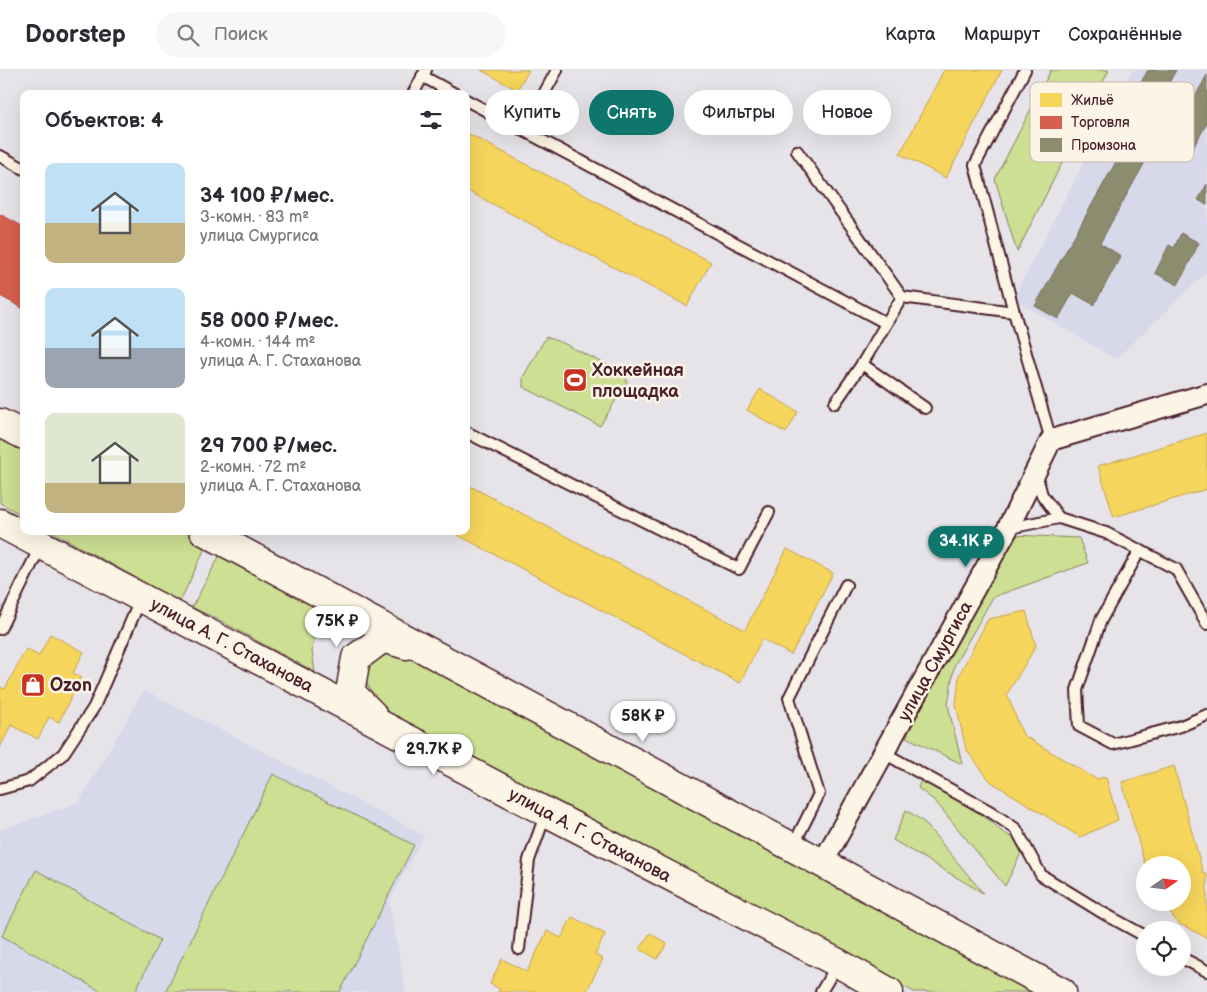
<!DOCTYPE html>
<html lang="ru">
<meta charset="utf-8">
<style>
body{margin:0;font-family:"Balsamiq Sans",sans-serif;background:#f7f7f7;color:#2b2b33;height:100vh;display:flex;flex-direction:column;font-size:19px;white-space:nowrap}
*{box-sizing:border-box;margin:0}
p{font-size:16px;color:#7c7c81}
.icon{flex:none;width:28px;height:28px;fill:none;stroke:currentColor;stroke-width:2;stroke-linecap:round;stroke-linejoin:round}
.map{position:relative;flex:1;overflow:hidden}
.sheet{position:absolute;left:20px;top:20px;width:450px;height:445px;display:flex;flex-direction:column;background:#fff;border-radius:10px;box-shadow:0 5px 20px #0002}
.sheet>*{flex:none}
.top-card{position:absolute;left:485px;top:20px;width:475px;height:45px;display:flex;gap:10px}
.needle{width:32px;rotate:76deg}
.buttons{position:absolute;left:1136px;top:786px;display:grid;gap:10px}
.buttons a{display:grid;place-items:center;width:55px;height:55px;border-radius:50%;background:#fff;box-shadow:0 5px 20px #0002;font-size:25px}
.price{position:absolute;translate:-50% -42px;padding:0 11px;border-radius:18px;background:#fff;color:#222;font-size:16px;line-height:32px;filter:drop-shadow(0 1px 2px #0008)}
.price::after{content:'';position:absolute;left:50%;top:30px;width:15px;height:11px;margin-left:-8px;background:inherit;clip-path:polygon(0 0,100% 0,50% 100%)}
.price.active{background:#0f766e;color:#fff}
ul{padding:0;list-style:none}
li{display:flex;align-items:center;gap:15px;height:125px;padding:0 25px}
li span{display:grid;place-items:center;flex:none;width:140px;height:100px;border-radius:10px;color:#555}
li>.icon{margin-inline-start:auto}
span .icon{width:60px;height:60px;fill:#fffc;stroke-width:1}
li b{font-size:21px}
h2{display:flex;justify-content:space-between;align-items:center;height:60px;padding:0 25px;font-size:21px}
.pill{padding:0 18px;border-radius:22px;background:#fff;box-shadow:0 5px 20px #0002;font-size:18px;line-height:45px}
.pill.active{background:#0f766e;color:#fff}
header{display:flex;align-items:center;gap:30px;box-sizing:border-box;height:70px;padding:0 25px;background:#fff;border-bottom:1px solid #e1e1e2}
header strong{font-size:24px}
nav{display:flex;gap:28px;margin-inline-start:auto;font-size:18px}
.search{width:350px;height:45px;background:#f7f7f7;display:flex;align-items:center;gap:12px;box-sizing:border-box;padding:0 18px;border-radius:28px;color:#7c7c81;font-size:19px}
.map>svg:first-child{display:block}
</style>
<header>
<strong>Doorstep</strong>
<div class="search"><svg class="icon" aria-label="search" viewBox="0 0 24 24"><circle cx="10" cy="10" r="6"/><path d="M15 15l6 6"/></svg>Поиск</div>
<nav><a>Карта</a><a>Маршрут</a><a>Сохранённые</a></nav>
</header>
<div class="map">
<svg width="1207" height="922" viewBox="0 0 1207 922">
<rect width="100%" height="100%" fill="#e6e4e8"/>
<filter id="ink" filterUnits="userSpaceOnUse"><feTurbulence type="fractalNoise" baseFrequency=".02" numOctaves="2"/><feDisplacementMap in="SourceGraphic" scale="10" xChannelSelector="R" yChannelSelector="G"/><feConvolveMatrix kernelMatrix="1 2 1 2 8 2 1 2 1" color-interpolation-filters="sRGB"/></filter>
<g filter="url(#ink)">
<!-- built -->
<g fill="#d7d8ea">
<path d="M 1132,0 L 1207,0 L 1207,202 L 1116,289 L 1013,229 Z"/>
<path d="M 144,620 L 424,765 L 389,832 L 406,922 L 0,922 L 0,760 L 79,732 Z"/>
</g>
<!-- green -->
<g fill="#ccdf93" stroke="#8b7f5f">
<path d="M 1051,0 L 1109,0 L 1017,182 L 995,109 Z"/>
<path d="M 546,267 L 563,273 L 625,304 L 627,312 L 600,356 L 523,317 L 523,307 Z"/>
<path d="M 0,363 L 24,376 L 24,446 L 0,433 Z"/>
<path d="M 51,461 L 183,461 L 207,474 L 180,532 Z"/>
<path d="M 1014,465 L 1079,468 L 1088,493 L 993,527 L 954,596 L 948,635 L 962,694 L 906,667 Z"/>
<path d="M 221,483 L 327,540 L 316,558 L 312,581 L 315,602 L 217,549 L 192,537 Z"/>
<path d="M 383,579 L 402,582 L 1039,922 L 914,922 L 381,638 L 365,610 L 369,592 Z"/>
<path d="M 273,704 L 414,775 L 340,922 L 165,922 Z"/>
<path d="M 923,705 L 993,753 L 1001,761 L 1025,775 L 1005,816 L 935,731 L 918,718 Z"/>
<path d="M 906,740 L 924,752 L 983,823 L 893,770 Z"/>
<path d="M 36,800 L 160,870 L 135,922 L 102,922 L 2,866 Z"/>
</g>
<!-- homes -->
<g fill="#f6d55c" stroke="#c29e4d">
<path d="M 481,0 L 529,0 L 517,20 Z"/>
<path d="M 944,0 L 1002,0 L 946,108 L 900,84 Z"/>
<path d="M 469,64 L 711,192 L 687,236 L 466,120 L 466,69 Z"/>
<path d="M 760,319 L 798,342 L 786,363 L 747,340 Z"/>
<path d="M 1207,363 L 1207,419 L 1114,447 L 1098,396 Z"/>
<path d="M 466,414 L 745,560 L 787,479 L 833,503 L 791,585 L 762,569 L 740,613 L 450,461 L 466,461 Z"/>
<path d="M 1026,541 L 1036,576 L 1007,624 L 1023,665 L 1096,709 L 1106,707 L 1118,750 L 1080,767 L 990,711 L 966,679 L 956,635 L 959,605 L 988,549 Z"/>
<path d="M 50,564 L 84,582 L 73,603 L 81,607 L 59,652 L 49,647 L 38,669 L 11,655 L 0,678 L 0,617 L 5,619 L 26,579 L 39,586 Z"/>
<path d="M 1174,696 L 1203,803 L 1207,805 L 1207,868 L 1178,853 L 1161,832 L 1182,832 L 1182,795 L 1145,795 L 1122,712 Z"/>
<path d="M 572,847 L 605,864 L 595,885 L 603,889 L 586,922 L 498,922 L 500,919 L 490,914 L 502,889 L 527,902 L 547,861 L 561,868 Z"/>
<path d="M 650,863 L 667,874 L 657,889 L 640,879 Z"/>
</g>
<!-- shops -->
<path fill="#d6604d" stroke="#ac4c43" d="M 0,144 L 24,157 L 24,239 L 0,226 Z"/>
<!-- industry -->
<g fill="#8c8c6e" stroke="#786b5a">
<path d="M 1148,0 L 1176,0 L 1143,59 L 1148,62 L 1134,86 L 1145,92 L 1100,173 L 1121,186 L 1094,235 L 1073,223 L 1058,249 L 1035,236 L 1122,81 L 1112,76 L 1124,54 L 1119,51 Z"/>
<path d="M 1207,5 L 1207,53 L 1189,85 L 1169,74 Z"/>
<path d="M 1207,114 L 1207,135 L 1198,130 Z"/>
<path d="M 1181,163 L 1199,173 L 1178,215 L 1155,203 L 1169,175 L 1174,178 Z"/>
</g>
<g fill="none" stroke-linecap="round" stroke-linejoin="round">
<defs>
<g id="lane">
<path d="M 1025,0 L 975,95 L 1014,242 L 1051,370"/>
<path d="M 422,6 L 455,24"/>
<path d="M 413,24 L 426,0"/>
<path d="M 466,30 L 886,253"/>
<path d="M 524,60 L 557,0"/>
<path d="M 797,81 L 902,227"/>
<path d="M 0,86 L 24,99"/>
<path d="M 862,294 L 925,338"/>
<path d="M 835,333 L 862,294 L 902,227 L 1014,242"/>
<path d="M 466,362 L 739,499 L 769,442"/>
<path d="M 1036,403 L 1042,425 L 1059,448"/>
<path d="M 1009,458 L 1059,448 L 1106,463 L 1176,499 L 1207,554"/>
<path d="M 1140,480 L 1101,550 L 1077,620 L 1079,656 L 1113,674 L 1181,656 L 1207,645"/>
<path d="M 0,559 L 41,475"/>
<path d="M 884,683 L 991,742 L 1016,759 L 1041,805 L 1103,843 L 1145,866"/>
<path d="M 0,719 L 29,711 L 63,684 L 94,637 L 141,528"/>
<path d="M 793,776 L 819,724 L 789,628 L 846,515"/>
<path d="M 519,879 L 529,790 L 546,743"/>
<path d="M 1182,888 L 1207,901"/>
<path d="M 821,922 L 837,895"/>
</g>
<path id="street" d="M 822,794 L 1008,458 L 1051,370 L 1207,324"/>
<g id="secondary">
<path d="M 0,353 L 24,365"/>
<path d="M 0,453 L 546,742 L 838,893 L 889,922"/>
<path d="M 204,461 L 1062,922"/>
<path d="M 372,644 L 350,622 L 356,588 L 383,568 L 407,575"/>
</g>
</defs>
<!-- lane casing -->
<use href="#lane" stroke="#4a1f2b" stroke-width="14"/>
<!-- street casing -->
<use href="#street" stroke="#4a1f2b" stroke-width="24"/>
<!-- secondary casing -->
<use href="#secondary" stroke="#4a1f2b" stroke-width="31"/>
<!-- lane -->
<use href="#lane" stroke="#fcf5e5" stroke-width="10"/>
<!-- street -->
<use href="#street" stroke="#fcf5e5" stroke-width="20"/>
<!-- secondary -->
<use href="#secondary" stroke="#fcf5e5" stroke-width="28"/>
</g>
</g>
<!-- icons -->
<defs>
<symbol id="stadium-square" viewBox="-11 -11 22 22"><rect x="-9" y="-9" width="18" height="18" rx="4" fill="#c8321e" stroke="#fcf5e5"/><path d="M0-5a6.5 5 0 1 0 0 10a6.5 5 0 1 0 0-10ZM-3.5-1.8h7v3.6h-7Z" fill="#fff"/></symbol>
<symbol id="shop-square" viewBox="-11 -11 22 22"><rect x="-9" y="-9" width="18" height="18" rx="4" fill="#c8321e" stroke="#fcf5e5"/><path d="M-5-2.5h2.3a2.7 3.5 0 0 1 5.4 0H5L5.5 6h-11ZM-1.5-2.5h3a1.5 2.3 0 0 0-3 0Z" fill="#fff"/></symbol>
</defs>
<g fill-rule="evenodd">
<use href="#stadium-square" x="561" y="296" width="28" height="28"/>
<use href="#shop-square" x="19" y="601" width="28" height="28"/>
</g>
<g text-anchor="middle" stroke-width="5" stroke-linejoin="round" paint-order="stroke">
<!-- poi labels -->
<g font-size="18" font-weight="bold" fill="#4a1f2b" stroke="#fcf5e5" text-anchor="start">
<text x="592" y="306">Хоккейная<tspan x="592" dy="21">площадка</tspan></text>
<text x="50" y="621">Ozon</text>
</g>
<!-- street labels -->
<g font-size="18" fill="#4a1f2b" stroke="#fcf5e5">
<text transform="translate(232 575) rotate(28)" y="6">улица А. Г. Стаханова</text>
<text transform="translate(935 591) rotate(-61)" y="6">улица Смургиса</text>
<text transform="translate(590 765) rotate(28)" y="6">улица А. Г. Стаханова</text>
</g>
</g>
<!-- legend -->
<rect x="1030" y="12" width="164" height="80" rx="8" fill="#fcf5e5" stroke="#c7b5ad" stroke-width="1"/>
<rect x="1040" y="23" width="22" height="14" fill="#f6d55c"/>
<rect x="1040" y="46" width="22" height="13" fill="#d6604d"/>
<rect x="1040" y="68" width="22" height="14" fill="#8c8c6e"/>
<g font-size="14" fill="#4a1f2b">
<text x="1071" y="35">Жильё</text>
<text x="1071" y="57">Торговля</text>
<text x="1071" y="80">Промзона</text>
</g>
</svg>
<div class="buttons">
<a><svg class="needle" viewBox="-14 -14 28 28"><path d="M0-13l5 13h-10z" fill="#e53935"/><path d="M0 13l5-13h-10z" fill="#7c7c81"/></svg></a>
<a><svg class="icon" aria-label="locate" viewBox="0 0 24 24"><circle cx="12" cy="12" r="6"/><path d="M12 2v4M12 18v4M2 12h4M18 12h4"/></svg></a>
</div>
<b class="price active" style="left:966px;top:498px">34.1K ₽</b>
<b class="price" style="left:337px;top:578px">75K ₽</b>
<b class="price" style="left:643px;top:673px">58K ₽</b>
<b class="price" style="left:434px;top:706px">29.7K ₽</b>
<div class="top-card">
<a class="pill">Купить</a>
<a class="pill active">Снять</a>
<a class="pill">Фильтры</a>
<a class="pill">Новое</a>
</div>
<section class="sheet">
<h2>Объектов: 4<svg class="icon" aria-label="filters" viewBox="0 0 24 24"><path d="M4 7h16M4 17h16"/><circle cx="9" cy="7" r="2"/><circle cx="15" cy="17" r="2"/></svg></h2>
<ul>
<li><span style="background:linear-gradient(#bfe0f5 60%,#c2b280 0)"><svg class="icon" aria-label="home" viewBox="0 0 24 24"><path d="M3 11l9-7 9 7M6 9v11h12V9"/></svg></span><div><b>34 100 ₽/мес.</b><p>3-комн. · 83 m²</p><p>улица Смургиса</p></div></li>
<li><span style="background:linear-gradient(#bfe0f5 60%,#9aa5b1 0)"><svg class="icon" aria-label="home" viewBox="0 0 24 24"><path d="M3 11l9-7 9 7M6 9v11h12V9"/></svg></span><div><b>58 000 ₽/мес.</b><p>4-комн. · 144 m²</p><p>улица А. Г. Стаханова</p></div></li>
<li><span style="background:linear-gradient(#dfe7d0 70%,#c2b280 0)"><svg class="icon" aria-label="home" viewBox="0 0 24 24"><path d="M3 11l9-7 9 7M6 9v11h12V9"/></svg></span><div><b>29 700 ₽/мес.</b><p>2-комн. · 72 m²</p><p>улица А. Г. Стаханова</p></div></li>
</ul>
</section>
</div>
